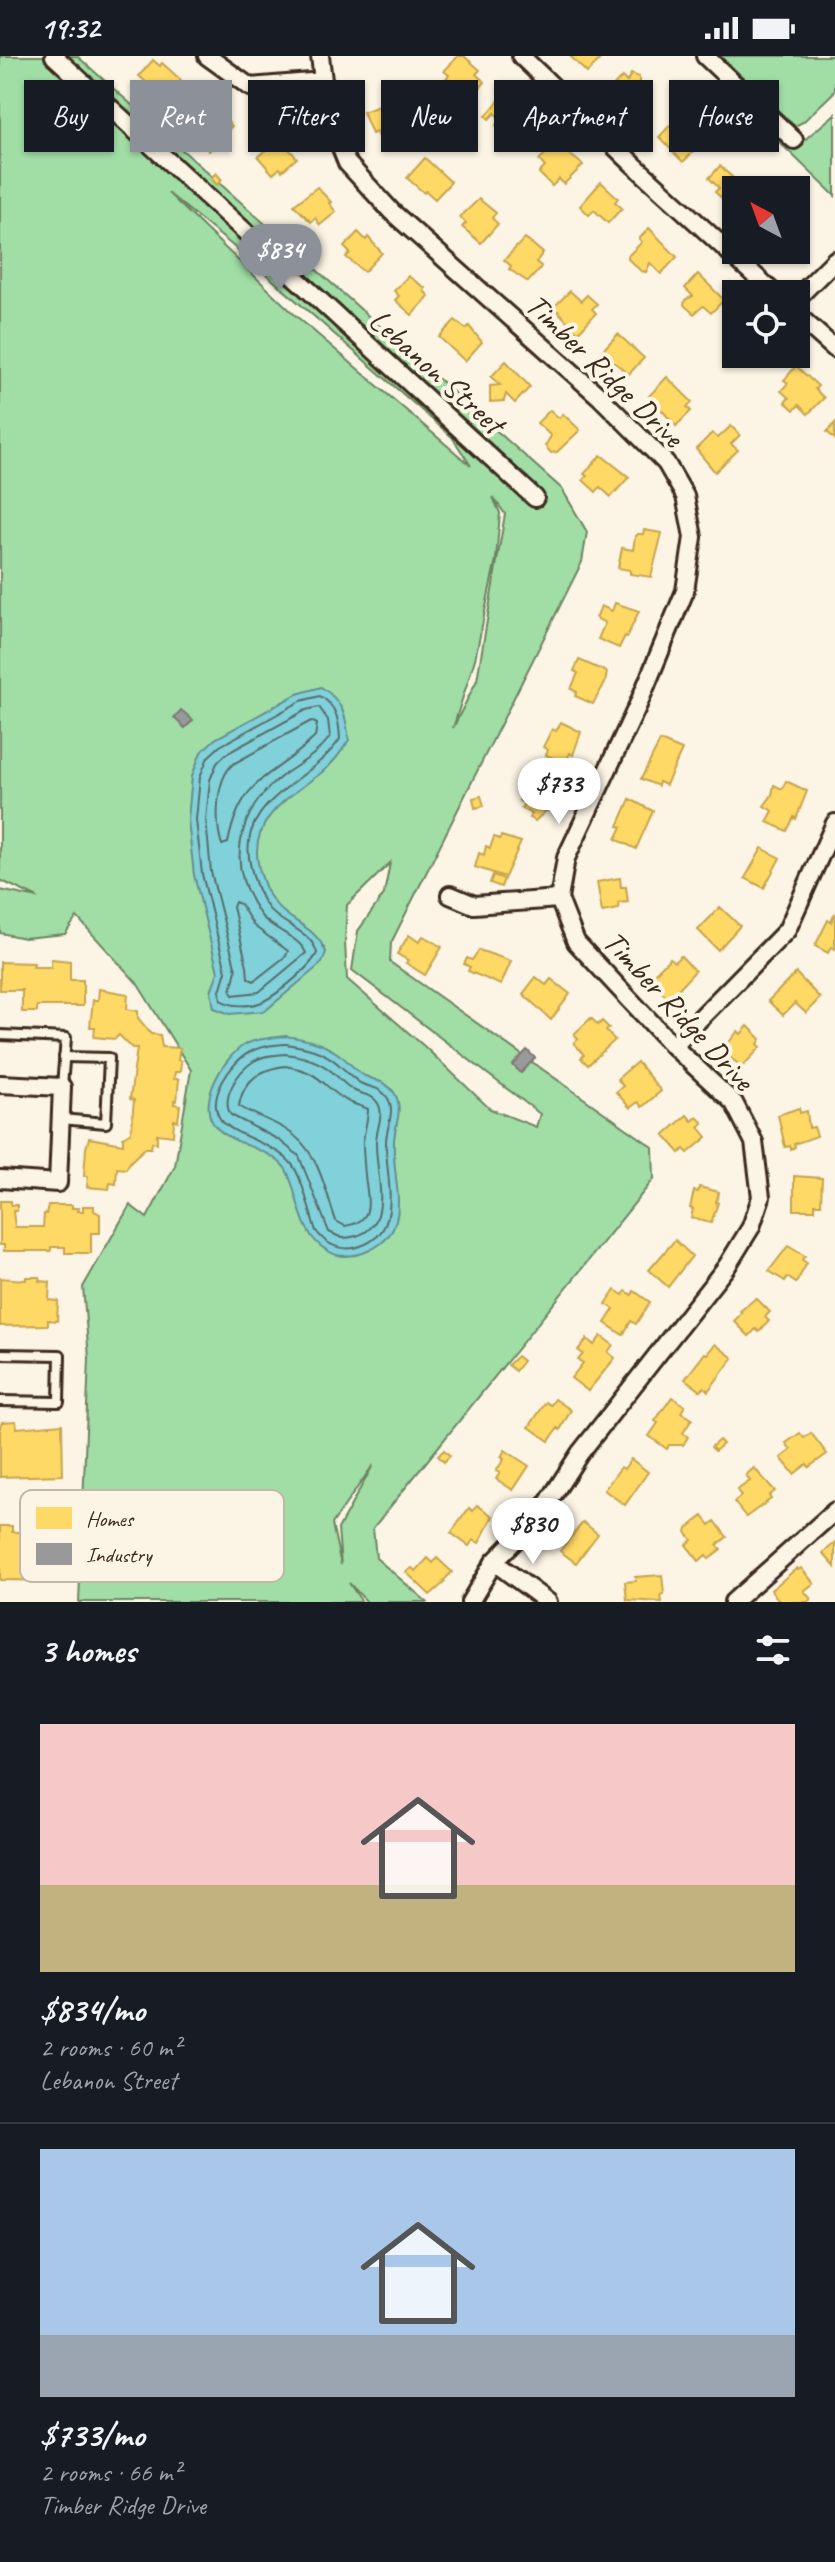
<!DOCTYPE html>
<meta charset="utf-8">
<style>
body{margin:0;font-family:Caveat,sans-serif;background:#242831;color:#f1f3f6;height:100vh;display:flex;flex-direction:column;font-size:30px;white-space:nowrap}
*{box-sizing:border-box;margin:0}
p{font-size:26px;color:#9ea1a6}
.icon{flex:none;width:44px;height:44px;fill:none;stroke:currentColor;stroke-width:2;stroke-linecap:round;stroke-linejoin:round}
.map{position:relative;height:1546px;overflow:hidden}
.sheet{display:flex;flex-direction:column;background:#171b24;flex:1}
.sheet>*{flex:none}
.top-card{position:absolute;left:24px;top:24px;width:788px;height:72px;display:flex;gap:16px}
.needle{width:52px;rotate:319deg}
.tools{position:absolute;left:722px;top:120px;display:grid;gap:16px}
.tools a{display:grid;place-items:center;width:88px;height:88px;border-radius:0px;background:#171b24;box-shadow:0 2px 6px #0004;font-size:40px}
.price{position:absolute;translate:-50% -68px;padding:0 18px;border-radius:28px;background:#fff;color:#222;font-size:26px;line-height:52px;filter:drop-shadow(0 2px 4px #0008)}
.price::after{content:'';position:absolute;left:50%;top:48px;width:24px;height:18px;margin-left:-12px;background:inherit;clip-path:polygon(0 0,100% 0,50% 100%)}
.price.current{background:#8c9099;color:#fff}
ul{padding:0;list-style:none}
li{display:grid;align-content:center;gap:16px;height:424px;padding:0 40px}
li+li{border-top:2px solid #363941}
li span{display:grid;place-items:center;height:248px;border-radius:0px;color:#555}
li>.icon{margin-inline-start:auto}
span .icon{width:144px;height:144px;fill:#fffc;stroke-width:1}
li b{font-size:34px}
h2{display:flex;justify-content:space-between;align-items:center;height:96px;padding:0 40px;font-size:34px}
.pill{padding:0 28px;border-radius:0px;background:#171b24;box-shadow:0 2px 6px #0004;font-size:28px;line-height:72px}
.pill.current{background:#8c9099;color:#fff}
.status{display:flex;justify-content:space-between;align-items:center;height:56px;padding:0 40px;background:#171b24;direction:ltr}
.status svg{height:22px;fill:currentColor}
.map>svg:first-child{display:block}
</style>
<div class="status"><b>19:32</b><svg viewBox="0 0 49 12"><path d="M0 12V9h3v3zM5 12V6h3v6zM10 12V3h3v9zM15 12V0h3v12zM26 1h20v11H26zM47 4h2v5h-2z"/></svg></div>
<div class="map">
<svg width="835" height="1546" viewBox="0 0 835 1546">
<rect width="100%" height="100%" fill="#fcf5e5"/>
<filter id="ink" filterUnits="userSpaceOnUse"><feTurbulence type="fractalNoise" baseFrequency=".0125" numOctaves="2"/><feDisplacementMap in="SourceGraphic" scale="16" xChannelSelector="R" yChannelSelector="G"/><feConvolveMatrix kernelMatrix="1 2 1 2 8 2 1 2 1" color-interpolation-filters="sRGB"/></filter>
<g filter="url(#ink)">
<!-- green -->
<g fill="#a0dea6" stroke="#6e8462" stroke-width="2" fill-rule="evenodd">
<path d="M 0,0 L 77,0 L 562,433 L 587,476 L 582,506 L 391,887 L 390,906 L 653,1091 L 654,1123 L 373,1472 L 376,1502 L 427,1546 L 367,1546 L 349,1527 L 362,1546 L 79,1546 L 89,1302 L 83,1231 L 130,1149 L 147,1162 L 175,1110 L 191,1014 L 137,927 L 77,861 L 65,878 L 24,882 L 0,877 L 0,834 L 38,842 L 0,824 ZM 168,137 L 244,199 L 452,381 L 471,410 L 295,259 ZM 493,441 L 505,458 L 477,624 L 453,672 L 475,603 L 496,503 L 500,457 ZM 390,807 L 384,838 L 358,875 L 352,914 L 540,1058 L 536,1071 L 490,1053 L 425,991 L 347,923 L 345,887 L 347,849 ZM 373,1409 L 338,1473 L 341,1509 L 332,1468 Z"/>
<path d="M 720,0 L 835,0 L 835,35 L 803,66 L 795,70 Z"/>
<path d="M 835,58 L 835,140 L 773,80 L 777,77 L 795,92 Z"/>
</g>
<!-- water -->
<g fill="#81d1db" stroke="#658e8f" stroke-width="2">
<path d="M 321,631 C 343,645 346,660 349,684 C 341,696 333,708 321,717 C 289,741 247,764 259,812 C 263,825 266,836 274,846 C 289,867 314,868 326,896 L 322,907 L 265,955 L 230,958 L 214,952 L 211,935 L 218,916 L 194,819 L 188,764 L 192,720 L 201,696 L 215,683 L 297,638 Z"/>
<path d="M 286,980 C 305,983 321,986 337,997 C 347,1003 355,1015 365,1020 C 377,1025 388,1026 395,1038 C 404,1054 394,1071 394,1086 C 391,1128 418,1177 363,1197 C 351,1201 339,1202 328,1195 C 304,1182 300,1153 292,1128 C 290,1123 288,1116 285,1112 C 268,1091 235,1090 217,1072 C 194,1050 223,1002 244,989 C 257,982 272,982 286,980 Z"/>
</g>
<!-- homes -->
<g fill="#ffd966" stroke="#c4a450" stroke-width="2">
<path d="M 458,0 L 464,0 L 480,14 L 476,18 L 485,26 L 472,41 L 459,29 L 451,37 L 441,28 L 449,19 L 444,15 Z"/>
<path d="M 570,0 L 603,0 L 587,17 Z"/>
<path d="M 153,4 L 160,10 L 162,7 L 181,24 L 164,42 L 139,20 Z"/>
<path d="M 631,18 L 639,21 L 639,37 L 648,45 L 634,60 L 608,36 L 622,21 L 627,26 Z"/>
<path d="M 501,42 L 510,52 L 513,49 L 522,55 L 524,52 L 535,63 L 518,81 L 512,75 L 508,80 L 496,69 L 501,64 L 495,57 L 489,63 L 486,60 Z"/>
<path d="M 394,44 L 401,60 L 394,66 L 398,78 L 380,85 L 376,76 L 372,78 L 363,56 Z"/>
<path d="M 209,48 L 227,60 L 225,62 L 232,70 L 209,95 L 187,74 Z"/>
<path d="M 675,64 L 687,74 L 693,67 L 708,81 L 683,106 L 659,81 Z"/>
<path d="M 277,70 L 293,89 L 289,93 L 297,102 L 282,115 L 280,112 L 273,118 L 258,101 L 266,94 L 259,86 Z"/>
<path d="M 556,87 L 583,109 L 564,128 L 559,123 L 552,130 L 539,117 L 545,111 L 539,104 Z"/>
<path d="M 425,102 L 451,126 L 435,143 L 426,135 L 424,137 L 407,122 Z"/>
<path d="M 720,110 L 746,134 L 736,134 L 734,153 L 715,136 L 719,132 L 709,122 Z"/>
<path d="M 216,117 L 222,124 L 217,129 L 211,122 Z"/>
<path d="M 601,126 L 618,142 L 615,146 L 622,152 L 608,167 L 594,154 L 589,159 L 580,150 Z"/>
<path d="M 317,131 L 331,146 L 329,147 L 336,156 L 320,169 L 315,162 L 311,166 L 294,149 Z"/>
<path d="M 479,143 L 496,157 L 492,162 L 498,168 L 481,187 L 462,171 L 466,167 L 460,161 Z"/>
<path d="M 649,172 L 677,201 L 661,218 L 650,207 L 646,216 L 641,215 L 628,203 L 628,200 L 642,186 L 639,183 Z"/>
<path d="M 358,176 L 366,184 L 368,181 L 382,197 L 364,216 L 346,201 L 350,197 L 344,191 Z"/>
<path d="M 525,182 L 543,197 L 536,206 L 541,210 L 539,214 L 528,226 L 509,213 L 511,210 L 504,204 Z"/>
<path d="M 698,218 L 724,244 L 711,257 L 703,250 L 694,258 L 684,249 L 685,244 L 693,240 L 685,232 Z"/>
<path d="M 408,220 L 425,232 L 424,235 L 429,240 L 412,259 L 395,244 L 399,240 L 394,235 Z"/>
<path d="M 570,235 L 581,245 L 587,239 L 597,248 L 592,253 L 596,257 L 578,277 L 554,251 Z"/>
<path d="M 455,264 L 466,273 L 469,270 L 482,286 L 465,305 L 439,281 Z"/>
<path d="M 736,273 L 736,294 L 725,285 Z"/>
<path d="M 618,278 L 644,302 L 629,318 L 601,296 Z"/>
<path d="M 740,298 L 764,298 L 755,309 Z"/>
<path d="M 506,305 L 530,331 L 515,347 L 506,338 L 504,345 L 490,346 L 490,330 L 500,329 L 491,321 Z"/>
<path d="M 796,310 L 818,330 L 815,333 L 824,342 L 808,358 L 799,349 L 794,354 L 785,346 L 789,342 L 781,335 L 788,327 L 784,324 Z"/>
<path d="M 667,321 L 692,346 L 687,351 L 691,355 L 676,370 L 649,340 Z"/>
<path d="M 550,354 L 559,362 L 563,358 L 580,374 L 557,396 L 551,397 L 545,390 L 551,380 L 537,367 Z"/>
<path d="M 835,367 L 835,383 L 827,376 Z"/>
<path d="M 731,370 L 740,379 L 731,388 L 738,394 L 715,416 L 696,393 L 712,377 L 718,382 Z"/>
<path d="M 601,399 L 629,421 L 611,441 L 600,431 L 596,436 L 583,424 L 587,420 L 584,418 Z"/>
<path d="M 644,474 L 662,477 L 651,521 L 630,518 L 630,514 L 618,512 L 622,492 L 633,494 L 635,481 L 638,478 L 643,478 Z"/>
<path d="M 615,547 L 639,555 L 627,581 L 625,580 L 619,592 L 598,583 L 605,567 L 596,562 L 601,550 L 612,555 Z"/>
<path d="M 579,604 L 607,616 L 605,627 L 593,648 L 575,640 L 577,636 L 571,633 L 578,617 L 574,615 Z"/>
<path d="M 561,666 L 581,676 L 573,699 L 570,697 L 565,708 L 546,699 L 548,694 L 543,691 L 552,673 L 556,675 Z"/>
<path d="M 660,685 L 682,694 L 666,729 L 659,726 L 658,730 L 641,723 Z"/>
<path d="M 532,721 L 541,726 L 543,722 L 557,730 L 546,755 L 535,765 L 529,762 L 532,758 L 521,752 L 524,748 L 519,745 Z"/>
<path d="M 786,725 L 807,735 L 796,763 L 794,761 L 787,775 L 767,766 L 773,755 L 764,750 L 772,739 L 774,729 L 782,733 Z"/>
<path d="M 481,740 L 484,750 L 475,752 L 473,742 Z"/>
<path d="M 630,743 L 653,755 L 636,793 L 616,783 L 622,771 L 618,770 Z"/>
<path d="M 501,780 L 521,786 L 505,821 L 475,811 L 479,797 L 484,799 L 486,790 L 490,792 L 494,781 L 500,783 Z"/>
<path d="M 762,792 L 780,802 L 764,832 L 745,822 Z"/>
<path d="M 493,819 L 504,823 L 501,831 L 490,827 Z"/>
<path d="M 620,822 L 621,831 L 626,831 L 628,846 L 618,847 L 619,853 L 602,856 L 597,826 Z"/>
<path d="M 720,851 L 740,870 L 718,894 L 698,874 Z"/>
<path d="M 835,857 L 835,893 L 831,891 L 828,897 L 815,890 L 828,864 L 831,866 Z"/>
<path d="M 409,879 L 419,886 L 423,880 L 442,891 L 425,919 L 406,907 L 408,904 L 397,898 Z"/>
<path d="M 479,894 L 511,905 L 501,929 L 468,915 L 470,911 L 464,908 L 467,902 L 472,904 Z"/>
<path d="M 681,900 L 695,915 L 669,943 L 652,926 L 656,922 L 653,919 L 670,902 L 674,906 Z"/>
<path d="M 51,903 L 70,905 L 70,924 L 83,924 L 83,950 L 37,950 L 37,956 L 22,956 L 22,934 L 0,934 L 0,906 L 34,907 L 33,911 L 51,911 Z"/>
<path d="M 796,917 L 820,942 L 806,957 L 795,947 L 783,959 L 768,945 Z"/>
<path d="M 536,921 L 546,929 L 551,923 L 570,938 L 551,964 L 523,938 Z"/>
<path d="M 99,933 L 128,938 L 127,953 L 138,955 L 138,962 L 151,978 L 160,979 L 162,991 L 180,992 L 178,1004 L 181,1005 L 180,1016 L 175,1016 L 174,1023 L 179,1023 L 177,1045 L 174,1044 L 174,1048 L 180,1049 L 178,1065 L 174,1064 L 173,1080 L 157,1078 L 157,1087 L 152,1086 L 151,1092 L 145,1092 L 131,1105 L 126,1113 L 117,1112 L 116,1128 L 110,1127 L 109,1133 L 87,1131 L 88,1120 L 84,1120 L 86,1092 L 89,1082 L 123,1088 L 123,1081 L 131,1076 L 134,1044 L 130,1043 L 137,992 L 132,992 L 119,979 L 115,983 L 94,981 L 95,971 L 90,971 L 93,944 L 98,944 Z"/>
<path d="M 591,962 L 598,969 L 602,965 L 609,972 L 606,975 L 615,984 L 588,1009 L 581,1002 L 584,999 L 574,987 L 578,983 L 574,978 Z"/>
<path d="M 748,970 L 761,983 L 758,988 L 761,991 L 742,1011 L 722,995 L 738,975 L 741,978 Z"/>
<path d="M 637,1006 L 661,1035 L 642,1051 L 638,1046 L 630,1052 L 616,1036 L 623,1030 L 617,1023 Z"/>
<path d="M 799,1052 L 800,1057 L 807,1055 L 809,1072 L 814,1071 L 817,1080 L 794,1088 L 795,1091 L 791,1093 L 790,1090 L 785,1091 L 778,1059 Z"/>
<path d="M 687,1059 L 692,1065 L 697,1061 L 703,1067 L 699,1071 L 707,1081 L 688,1097 L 684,1093 L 680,1097 L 664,1079 Z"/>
<path d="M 794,1120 L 822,1122 L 821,1148 L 815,1148 L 815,1154 L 794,1154 Z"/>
<path d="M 699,1131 L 719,1136 L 716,1146 L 718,1147 L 711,1167 L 691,1162 L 693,1153 L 690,1152 L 694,1135 L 698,1136 Z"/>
<path d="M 0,1145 L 11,1145 L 11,1149 L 17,1149 L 17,1155 L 13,1155 L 15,1171 L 43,1171 L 44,1158 L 46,1158 L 48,1149 L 72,1149 L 72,1152 L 79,1152 L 78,1155 L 83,1155 L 83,1150 L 94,1150 L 94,1155 L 100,1158 L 100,1177 L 91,1177 L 91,1197 L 65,1197 L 65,1191 L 51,1191 L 51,1195 L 4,1195 L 4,1189 L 0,1189 Z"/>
<path d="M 675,1184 L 692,1200 L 668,1231 L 649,1214 Z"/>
<path d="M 788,1190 L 805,1200 L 802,1204 L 807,1207 L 796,1227 L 787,1221 L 785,1225 L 769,1215 Z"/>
<path d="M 26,1221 L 40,1221 L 39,1225 L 50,1226 L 49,1244 L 58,1245 L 57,1265 L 48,1264 L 48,1269 L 0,1270 L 0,1222 L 26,1224 Z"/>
<path d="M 615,1234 L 623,1239 L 626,1235 L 632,1239 L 634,1235 L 650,1246 L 636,1268 L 631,1265 L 623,1279 L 605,1267 L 614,1253 L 606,1248 Z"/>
<path d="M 756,1242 L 770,1256 L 765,1261 L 769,1265 L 759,1276 L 756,1273 L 749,1280 L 734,1265 L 742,1257 L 740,1255 Z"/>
<path d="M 601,1280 L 613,1289 L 608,1296 L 615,1302 L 588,1335 L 571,1322 L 583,1307 L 578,1304 L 583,1298 L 578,1294 L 587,1283 L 594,1289 Z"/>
<path d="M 715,1288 L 733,1302 L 708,1335 L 704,1331 L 701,1335 L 685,1323 L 705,1297 L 707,1298 Z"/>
<path d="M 517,1300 L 523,1305 L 515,1315 L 508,1309 Z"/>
<path d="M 672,1341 L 685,1350 L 681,1356 L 692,1363 L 683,1377 L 688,1381 L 683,1389 L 669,1389 L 667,1393 L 649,1380 L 658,1367 L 655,1365 Z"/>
<path d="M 555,1343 L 571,1354 L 560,1374 L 558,1372 L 549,1385 L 529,1371 L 546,1346 L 551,1349 Z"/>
<path d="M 16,1365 L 17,1372 L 62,1368 L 63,1419 L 0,1421 L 0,1370 L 2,1366 Z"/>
<path d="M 800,1377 L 804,1382 L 811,1377 L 827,1398 L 809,1411 L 807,1408 L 794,1418 L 781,1402 L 791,1394 L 786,1387 Z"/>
<path d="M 719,1384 L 723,1388 L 715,1395 L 711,1391 Z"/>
<path d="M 444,1394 L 450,1400 L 444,1406 L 438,1400 Z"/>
<path d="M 505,1394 L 529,1410 L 513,1434 L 496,1423 L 500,1417 L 496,1415 L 504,1403 L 501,1401 Z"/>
<path d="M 631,1403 L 648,1416 L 625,1449 L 604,1434 L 621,1411 L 624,1413 Z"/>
<path d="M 754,1412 L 775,1435 L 769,1440 L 771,1443 L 746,1461 L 734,1446 L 741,1440 L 737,1434 L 750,1425 L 746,1419 Z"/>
<path d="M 477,1449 L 493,1460 L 479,1487 L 473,1484 L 469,1490 L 451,1477 L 469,1452 L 473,1455 Z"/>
<path d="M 703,1460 L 710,1469 L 715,1465 L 727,1481 L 717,1489 L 721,1494 L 709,1503 L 706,1499 L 699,1505 L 686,1489 L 692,1484 L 686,1476 L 687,1472 Z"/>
<path d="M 583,1466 L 598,1478 L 576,1507 L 560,1495 Z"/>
<path d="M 0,1470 L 12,1470 L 12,1476 L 27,1476 L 27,1490 L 31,1490 L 31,1474 L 59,1474 L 59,1525 L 0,1524 Z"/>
<path d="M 835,1487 L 835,1511 L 823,1497 Z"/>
<path d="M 428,1502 L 433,1507 L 437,1502 L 452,1516 L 443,1525 L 445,1526 L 430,1539 L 406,1516 L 412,1512 L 416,1515 Z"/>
<path d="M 797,1512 L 798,1514 L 801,1512 L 814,1527 L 804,1535 L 811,1543 L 807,1546 L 780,1546 L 771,1534 Z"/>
<path d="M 662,1519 L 664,1538 L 661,1539 L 662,1546 L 627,1544 L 625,1526 L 636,1525 L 635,1521 Z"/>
</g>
<!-- industry -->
<g fill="#999" stroke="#7d7874" stroke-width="2">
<path d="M 181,654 L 193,664 L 185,672 L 174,662 Z"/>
<path d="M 527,994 L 535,1002 L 521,1017 L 513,1009 Z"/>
</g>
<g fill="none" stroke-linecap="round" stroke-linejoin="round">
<!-- shore -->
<g stroke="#576d6a" stroke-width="2">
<path d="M 320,640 C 337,650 339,665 340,683 C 311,727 233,745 251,812 C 255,827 259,840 268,852 C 282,870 311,874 317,897 C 311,911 278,938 264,945 C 253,951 230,951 221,944 L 220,935 L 226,915 L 202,818 L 196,764 L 200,721 L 208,701 L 220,690 L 301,645 Z"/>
<path d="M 319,651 L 328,664 L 330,681 C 317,699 300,707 282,720 C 242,751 226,801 253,847 C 256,852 259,858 263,862 C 276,875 299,881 306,897 L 259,936 L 233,939 L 231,935 L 236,914 L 211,816 L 206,764 L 210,724 L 217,707 L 226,698 L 306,654 Z"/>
<path d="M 311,665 L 317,668 L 315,681 C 273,723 242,718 228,787 L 222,789 C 215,767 215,724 233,708 Z"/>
<path d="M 235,846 L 240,848 L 254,870 L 288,895 L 286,900 L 254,925 L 248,922 L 247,910 L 233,851 Z"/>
<path d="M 286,988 C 305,991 322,994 337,1007 C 344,1013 352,1022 360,1027 C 370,1032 379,1030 387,1041 C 397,1055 385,1073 386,1088 C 386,1126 406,1181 353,1192 C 338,1194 325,1187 316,1175 C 310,1158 302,1118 290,1106 C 273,1087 234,1080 221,1064 C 205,1043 231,1006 250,996 C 260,990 274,989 286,988 Z"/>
<path d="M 285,998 C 302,1000 318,1004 331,1015 C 339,1021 346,1031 355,1035 C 363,1039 372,1038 377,1046 C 386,1058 375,1074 376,1088 C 376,1124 398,1180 342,1182 L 329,1176 L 299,1100 L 279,1084 L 231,1059 C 220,1042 238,1015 254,1005 C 263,999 275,999 285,998 Z"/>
<path d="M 285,1010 C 324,1016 321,1031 349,1046 C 355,1049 362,1050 368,1053 C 368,1064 364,1075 363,1086 C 363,1097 364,1108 365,1119 C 367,1142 377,1165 345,1170 L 336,1165 C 324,1131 319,1093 285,1073 C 270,1064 253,1059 239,1050 C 243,1024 261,1013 285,1010 Z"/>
</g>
<defs>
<g id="lane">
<path d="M 0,979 L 66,982 L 62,1030"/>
<path d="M 61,1063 L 106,1067 L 109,1002 L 64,1001"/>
<path d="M 0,1298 L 60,1299 L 59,1346 L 0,1345"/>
</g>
<g id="street">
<path d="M 54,0 L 535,442"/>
<path d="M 207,0 L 250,31 L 323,25"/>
<path d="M 320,0 L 327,57 L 347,107 L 392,156 L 600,341 L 666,407 L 685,440 L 693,481 L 685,535 L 638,649 L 566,802 L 559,843 L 576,886 L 673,990 L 734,1047 L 754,1086 L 761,1141 L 751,1171 L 727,1210 L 580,1397 L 540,1459 L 494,1506 L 470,1546"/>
<path d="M 521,0 L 635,110 L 775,238"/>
<path d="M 705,0 L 794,84"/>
<path d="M 796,243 L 835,204"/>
<path d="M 796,258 L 835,293"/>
<path d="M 450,839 L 474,849 L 559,843"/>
<path d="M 673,990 L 787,874 L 835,767"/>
<path d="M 0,1028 L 62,1031 L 58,1127 L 0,1123"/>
<path d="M 494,1506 L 548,1546"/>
<path d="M 733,1546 L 835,1455"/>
</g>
</defs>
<!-- lane casing -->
<use href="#lane" stroke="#3b2a1e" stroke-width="14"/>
<!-- street casing -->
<use href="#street" stroke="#3b2a1e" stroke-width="22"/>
<!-- lane -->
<use href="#lane" stroke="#fcf5e5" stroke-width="8"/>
<!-- street -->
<use href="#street" stroke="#fcf5e5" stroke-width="16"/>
</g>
</g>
<g text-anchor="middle" stroke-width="8" stroke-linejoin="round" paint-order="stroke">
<!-- street labels -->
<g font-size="32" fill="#3b2a1e" stroke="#fcf5e5">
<text transform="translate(605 314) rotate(44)" y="11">Timber Ridge Drive</text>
<text transform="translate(437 315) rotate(42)" y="11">Lebanon Street</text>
<text transform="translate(679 954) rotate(47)" y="11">Timber Ridge Drive</text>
</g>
</g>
<!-- legend -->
<rect x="20" y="1434" width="264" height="92" rx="12" fill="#fcf5e5" stroke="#c2b8a9" stroke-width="2"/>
<rect x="36" y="1451" width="36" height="22" fill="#ffd966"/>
<rect x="36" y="1487" width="36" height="22" fill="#999"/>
<g font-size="22" fill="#3b2a1e">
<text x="86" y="1470">Homes</text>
<text x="86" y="1506">Industry</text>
</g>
</svg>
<div class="tools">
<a><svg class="needle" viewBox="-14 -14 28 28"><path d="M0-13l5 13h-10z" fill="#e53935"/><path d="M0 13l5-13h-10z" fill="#9ea1a6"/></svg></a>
<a><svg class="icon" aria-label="locate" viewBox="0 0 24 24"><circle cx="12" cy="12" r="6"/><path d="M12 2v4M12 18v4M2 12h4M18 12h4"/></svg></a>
</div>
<b class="price current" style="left:280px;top:236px">$834</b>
<b class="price" style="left:559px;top:770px">$733</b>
<b class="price" style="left:533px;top:1510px">$830</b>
<div class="top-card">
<a class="pill">Buy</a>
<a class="pill current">Rent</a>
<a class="pill">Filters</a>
<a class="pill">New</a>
<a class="pill">Apartment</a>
<a class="pill">House</a>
</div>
</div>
<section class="sheet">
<h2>3 homes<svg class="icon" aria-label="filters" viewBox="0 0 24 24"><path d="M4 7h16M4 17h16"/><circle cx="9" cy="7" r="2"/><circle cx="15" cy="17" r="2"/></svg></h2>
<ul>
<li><span style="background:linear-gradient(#f6c9c9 65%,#c2b280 0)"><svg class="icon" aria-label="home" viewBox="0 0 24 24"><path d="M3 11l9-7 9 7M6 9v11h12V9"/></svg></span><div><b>$834/mo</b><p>2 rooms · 60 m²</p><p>Lebanon Street</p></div></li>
<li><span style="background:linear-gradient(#a9c7e8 75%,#9aa5b1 0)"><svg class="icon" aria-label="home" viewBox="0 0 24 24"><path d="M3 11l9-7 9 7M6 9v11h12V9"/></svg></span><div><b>$733/mo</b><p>2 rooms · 66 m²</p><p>Timber Ridge Drive</p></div></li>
</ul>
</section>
